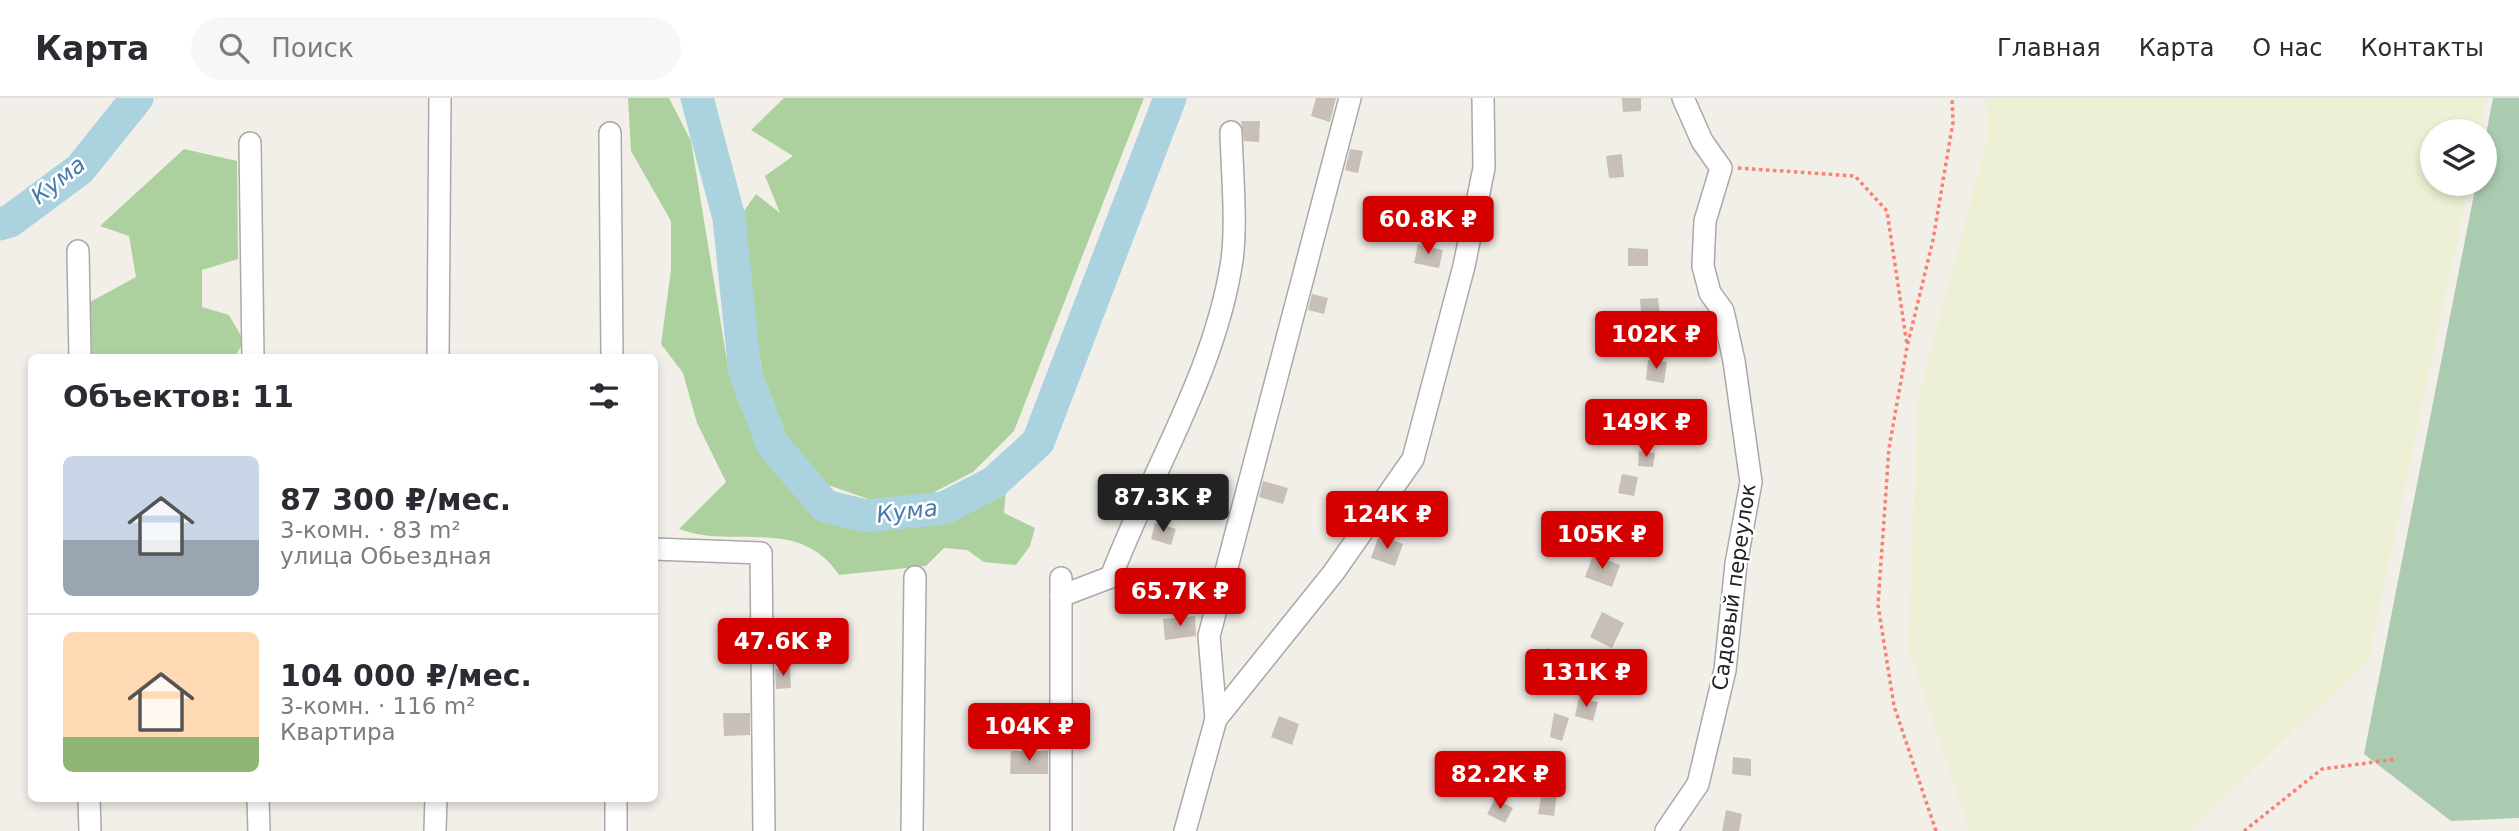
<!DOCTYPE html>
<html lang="ru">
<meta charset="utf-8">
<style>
body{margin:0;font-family:"DejaVu Sans",sans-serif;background:#f7f7f7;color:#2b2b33;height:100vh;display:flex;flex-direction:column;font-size:26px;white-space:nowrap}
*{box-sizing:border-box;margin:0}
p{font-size:23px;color:#7c7c81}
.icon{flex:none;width:38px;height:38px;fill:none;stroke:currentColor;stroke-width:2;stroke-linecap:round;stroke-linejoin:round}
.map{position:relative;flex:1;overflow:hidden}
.panel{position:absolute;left:28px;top:256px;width:630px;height:448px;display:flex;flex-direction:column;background:#fff;border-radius:10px;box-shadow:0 4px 10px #0003}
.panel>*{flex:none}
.tools{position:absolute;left:2420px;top:21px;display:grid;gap:14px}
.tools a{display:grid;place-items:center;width:77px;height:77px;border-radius:50%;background:#fff;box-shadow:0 4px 10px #0003;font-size:35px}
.price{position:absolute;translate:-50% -60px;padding:0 16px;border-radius:7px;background:#d40000;color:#fff;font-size:23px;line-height:46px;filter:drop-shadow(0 2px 4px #0008)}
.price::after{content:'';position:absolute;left:50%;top:42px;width:21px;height:16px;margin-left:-10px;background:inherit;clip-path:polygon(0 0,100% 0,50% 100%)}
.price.current{background:#222;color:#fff}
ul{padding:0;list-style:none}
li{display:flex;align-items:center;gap:21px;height:175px;padding:0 35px}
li+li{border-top:2px solid #e1e1e2}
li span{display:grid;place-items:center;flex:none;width:196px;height:140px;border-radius:10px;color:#555}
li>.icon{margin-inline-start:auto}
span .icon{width:84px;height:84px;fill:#fffc;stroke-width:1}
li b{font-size:30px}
h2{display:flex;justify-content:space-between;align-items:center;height:84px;padding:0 35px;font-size:30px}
header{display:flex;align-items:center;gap:42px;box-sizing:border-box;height:98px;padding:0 35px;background:#fff;border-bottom:2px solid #e1e1e2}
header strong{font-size:33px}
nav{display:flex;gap:38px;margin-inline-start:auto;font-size:24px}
.search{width:490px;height:63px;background:#f7f7f7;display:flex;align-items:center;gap:18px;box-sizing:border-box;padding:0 24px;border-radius:38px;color:#7c7c81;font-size:26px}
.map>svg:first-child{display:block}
</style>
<header>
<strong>Карта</strong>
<div class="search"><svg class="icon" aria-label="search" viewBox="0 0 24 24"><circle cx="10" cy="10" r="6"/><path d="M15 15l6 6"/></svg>Поиск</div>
<nav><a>Главная</a><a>Карта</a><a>О нас</a><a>Контакты</a></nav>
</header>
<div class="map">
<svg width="2519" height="733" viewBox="0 0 2519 733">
<rect width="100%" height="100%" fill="#f2efe9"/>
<!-- farmland -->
<path fill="#eef0d5" d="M 1985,0 L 2487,0 L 2480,33 L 2432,33 L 2432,86 L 2469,86 L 2368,564 L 2188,733 L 1970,733 L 1908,549 L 1918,300 L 1988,39 Z"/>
<!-- forest -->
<g fill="#add19e">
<path d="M 628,0 L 669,0 L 691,43 L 728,269 L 765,353 L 822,415 L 863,427 L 952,419 L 985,405 L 1006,392 L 1004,415 L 1035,430 L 1030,448 L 1016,467 L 984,464 L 967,452 L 944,450 L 926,468 L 839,477 C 799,417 734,452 679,431 L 726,384 L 697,325 L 683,275 L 661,246 L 671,172 L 671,123 L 631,53 Z"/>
<path d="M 784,0 L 1144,0 L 1014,333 L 973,374 L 919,402 L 871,402 L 828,387 L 787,346 L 762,274 L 737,123 L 756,96 L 780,115 L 765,78 L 793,58 L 751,32 Z"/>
<path d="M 184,51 L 237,63 L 238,161 L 202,172 L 202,209 L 229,217 L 244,243 L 235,259 L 92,259 L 90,204 L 136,179 L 129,138 L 100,128 Z"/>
</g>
<!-- cemetery -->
<path fill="#aacbaf" d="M 2493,0 L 2519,0 L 2519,720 L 2451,723 L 2364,656 L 2476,86 L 2485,86 L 2485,42 Z"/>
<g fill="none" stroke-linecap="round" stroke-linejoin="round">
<!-- river -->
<g stroke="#aad3df" stroke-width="33">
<path d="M 697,0 L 729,120 L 745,275 L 773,347 L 825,408 L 866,418 L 944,410 L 993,385 L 1038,344 L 1170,0"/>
<path d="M 0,126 L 10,123 L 80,71 L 137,0"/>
</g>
</g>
<!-- building -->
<g fill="#c7bfb8">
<path d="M 1316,0 L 1336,0 L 1330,24 L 1311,18 Z"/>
<path d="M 1622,0 L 1641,0 L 1641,13 L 1623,14 Z"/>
<path d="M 1241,23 L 1260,23 L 1259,44 L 1244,43 Z"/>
<path d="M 1350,51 L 1363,53 L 1358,75 L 1345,72 Z"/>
<path d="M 1622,56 L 1624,79 L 1609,80 L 1606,58 Z"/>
<path d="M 1418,146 L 1443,152 L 1439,170 L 1414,165 Z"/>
<path d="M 1628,150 L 1648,151 L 1648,168 L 1628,168 Z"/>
<path d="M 1312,196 L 1328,200 L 1324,216 L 1308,212 Z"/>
<path d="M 1658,200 L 1661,226 L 1642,228 L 1640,201 Z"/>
<path d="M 1648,262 L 1667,264 L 1664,285 L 1646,282 Z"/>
<path d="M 1639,353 L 1655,355 L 1653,369 L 1638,368 Z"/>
<path d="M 1622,376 L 1638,379 L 1634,398 L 1618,395 Z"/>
<path d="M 1177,381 L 1196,387 L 1190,405 L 1171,400 Z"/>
<path d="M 1263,383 L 1288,390 L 1283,406 L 1259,399 Z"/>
<path d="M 1155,425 L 1176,431 L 1171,447 L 1151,441 Z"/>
<path d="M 1379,437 L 1403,446 L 1395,468 L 1371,460 Z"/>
<path d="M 1593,457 L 1620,467 L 1612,489 L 1585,479 Z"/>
<path d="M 1602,514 L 1624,525 L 1612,550 L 1590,539 Z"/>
<path d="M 1195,518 L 1196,538 L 1165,542 L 1163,521 Z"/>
<path d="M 1547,550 L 1571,560 L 1564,580 L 1539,570 Z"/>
<path d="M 790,570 L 791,590 L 776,591 L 775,571 Z"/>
<path d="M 1579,600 L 1598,604 L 1593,623 L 1575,618 Z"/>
<path d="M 723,615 L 750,615 L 750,637 L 724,638 Z"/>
<path d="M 1554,615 L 1569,620 L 1562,643 L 1550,639 Z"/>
<path d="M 1279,618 L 1299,626 L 1292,647 L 1271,639 Z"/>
<path d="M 1011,653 L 1048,653 L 1048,676 L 1010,676 Z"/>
<path d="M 1733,659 L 1751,661 L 1751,678 L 1732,676 Z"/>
<path d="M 1542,693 L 1557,695 L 1554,718 L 1538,716 Z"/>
<path d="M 1495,701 L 1513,710 L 1505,725 L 1487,716 Z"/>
<path d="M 1726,712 L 1742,716 L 1739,733 L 1722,733 Z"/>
</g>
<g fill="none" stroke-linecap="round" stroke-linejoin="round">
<defs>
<g id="street">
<path d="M 610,35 L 612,259"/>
<path d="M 250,45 L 253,259"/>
<path d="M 78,153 L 80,259"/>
<path d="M 438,259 L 440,0"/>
<path d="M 654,451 L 761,455 L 764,733"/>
<path d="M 1061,480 L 1061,733"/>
<path d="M 1061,498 L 1111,479 C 1151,374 1215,275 1232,162 C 1237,125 1232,72 1231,34"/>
<path d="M 1216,621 L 1209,538 L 1350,0"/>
<path d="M 89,700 L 90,733"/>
<path d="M 258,700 L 259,733"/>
<path d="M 616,700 L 616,733"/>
<path d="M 435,733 L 436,700"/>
<path d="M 912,733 L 915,479"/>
<path d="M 1185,733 L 1216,621 L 1334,474 L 1413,361 L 1464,168 L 1484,70 L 1483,0"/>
<path d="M 1666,733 L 1698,686 L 1725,572 L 1736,466 L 1751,384 L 1734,263 L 1723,213 L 1710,195 L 1703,168 L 1705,123 L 1721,70 L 1702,43 L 1683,0"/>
</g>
</defs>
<!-- street casing -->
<use href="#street" stroke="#a9a9a9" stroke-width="24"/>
<!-- path -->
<g stroke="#fa8072" stroke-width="3.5" stroke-dasharray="3.5 3.5" stroke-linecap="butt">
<path d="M 1738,70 L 1855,78 L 1887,113 L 1907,247"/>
<path d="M 1936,733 L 1894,608 L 1878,507 L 1889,350 L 1907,249 L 1933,142 L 1953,24 L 1952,0"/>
<path d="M 2244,733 L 2322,671 L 2397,661"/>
</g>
<!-- street -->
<use href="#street" stroke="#fff" stroke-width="21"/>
</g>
<g text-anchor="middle" stroke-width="5" stroke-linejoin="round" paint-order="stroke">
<!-- street labels -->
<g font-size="21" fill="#222" stroke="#fff">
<text transform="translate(1734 489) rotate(-82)" y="7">Садовый переулок</text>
</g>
<!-- water labels -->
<g font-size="23" font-style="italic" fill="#4a7aab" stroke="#fff">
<text transform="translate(58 82) rotate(-38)" y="8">Кума</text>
<text transform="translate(907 413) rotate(-7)" y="8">Кума</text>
</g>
</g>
</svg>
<div class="tools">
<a><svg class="icon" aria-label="layers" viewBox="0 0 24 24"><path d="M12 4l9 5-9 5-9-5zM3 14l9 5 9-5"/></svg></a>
</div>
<b class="price" style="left:1428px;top:158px">60.8K ₽</b>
<b class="price" style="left:1656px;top:273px">102K ₽</b>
<b class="price" style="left:1646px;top:361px">149K ₽</b>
<b class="price current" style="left:1163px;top:436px">87.3K ₽</b>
<b class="price" style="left:1387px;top:453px">124K ₽</b>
<b class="price" style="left:1602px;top:473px">105K ₽</b>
<b class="price" style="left:1180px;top:530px">65.7K ₽</b>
<b class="price" style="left:783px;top:580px">47.6K ₽</b>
<b class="price" style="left:1586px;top:611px">131K ₽</b>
<b class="price" style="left:1029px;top:665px">104K ₽</b>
<b class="price" style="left:1500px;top:713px">82.2K ₽</b>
<section class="panel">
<h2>Объектов: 11<svg class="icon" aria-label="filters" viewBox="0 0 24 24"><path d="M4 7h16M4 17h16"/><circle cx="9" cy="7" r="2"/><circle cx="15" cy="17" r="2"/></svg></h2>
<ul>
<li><span style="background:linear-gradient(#c9d6e8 60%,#9aa5b1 0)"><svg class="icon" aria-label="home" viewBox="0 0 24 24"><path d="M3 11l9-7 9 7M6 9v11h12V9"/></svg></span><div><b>87 300 ₽/мес.</b><p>3-комн. · 83 m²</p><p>улица Обьездная</p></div></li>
<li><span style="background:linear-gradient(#ffd9b3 75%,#8fb573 0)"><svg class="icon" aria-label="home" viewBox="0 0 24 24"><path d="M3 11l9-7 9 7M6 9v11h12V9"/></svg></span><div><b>104 000 ₽/мес.</b><p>3-комн. · 116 m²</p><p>Квартира</p></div></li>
</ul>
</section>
</div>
